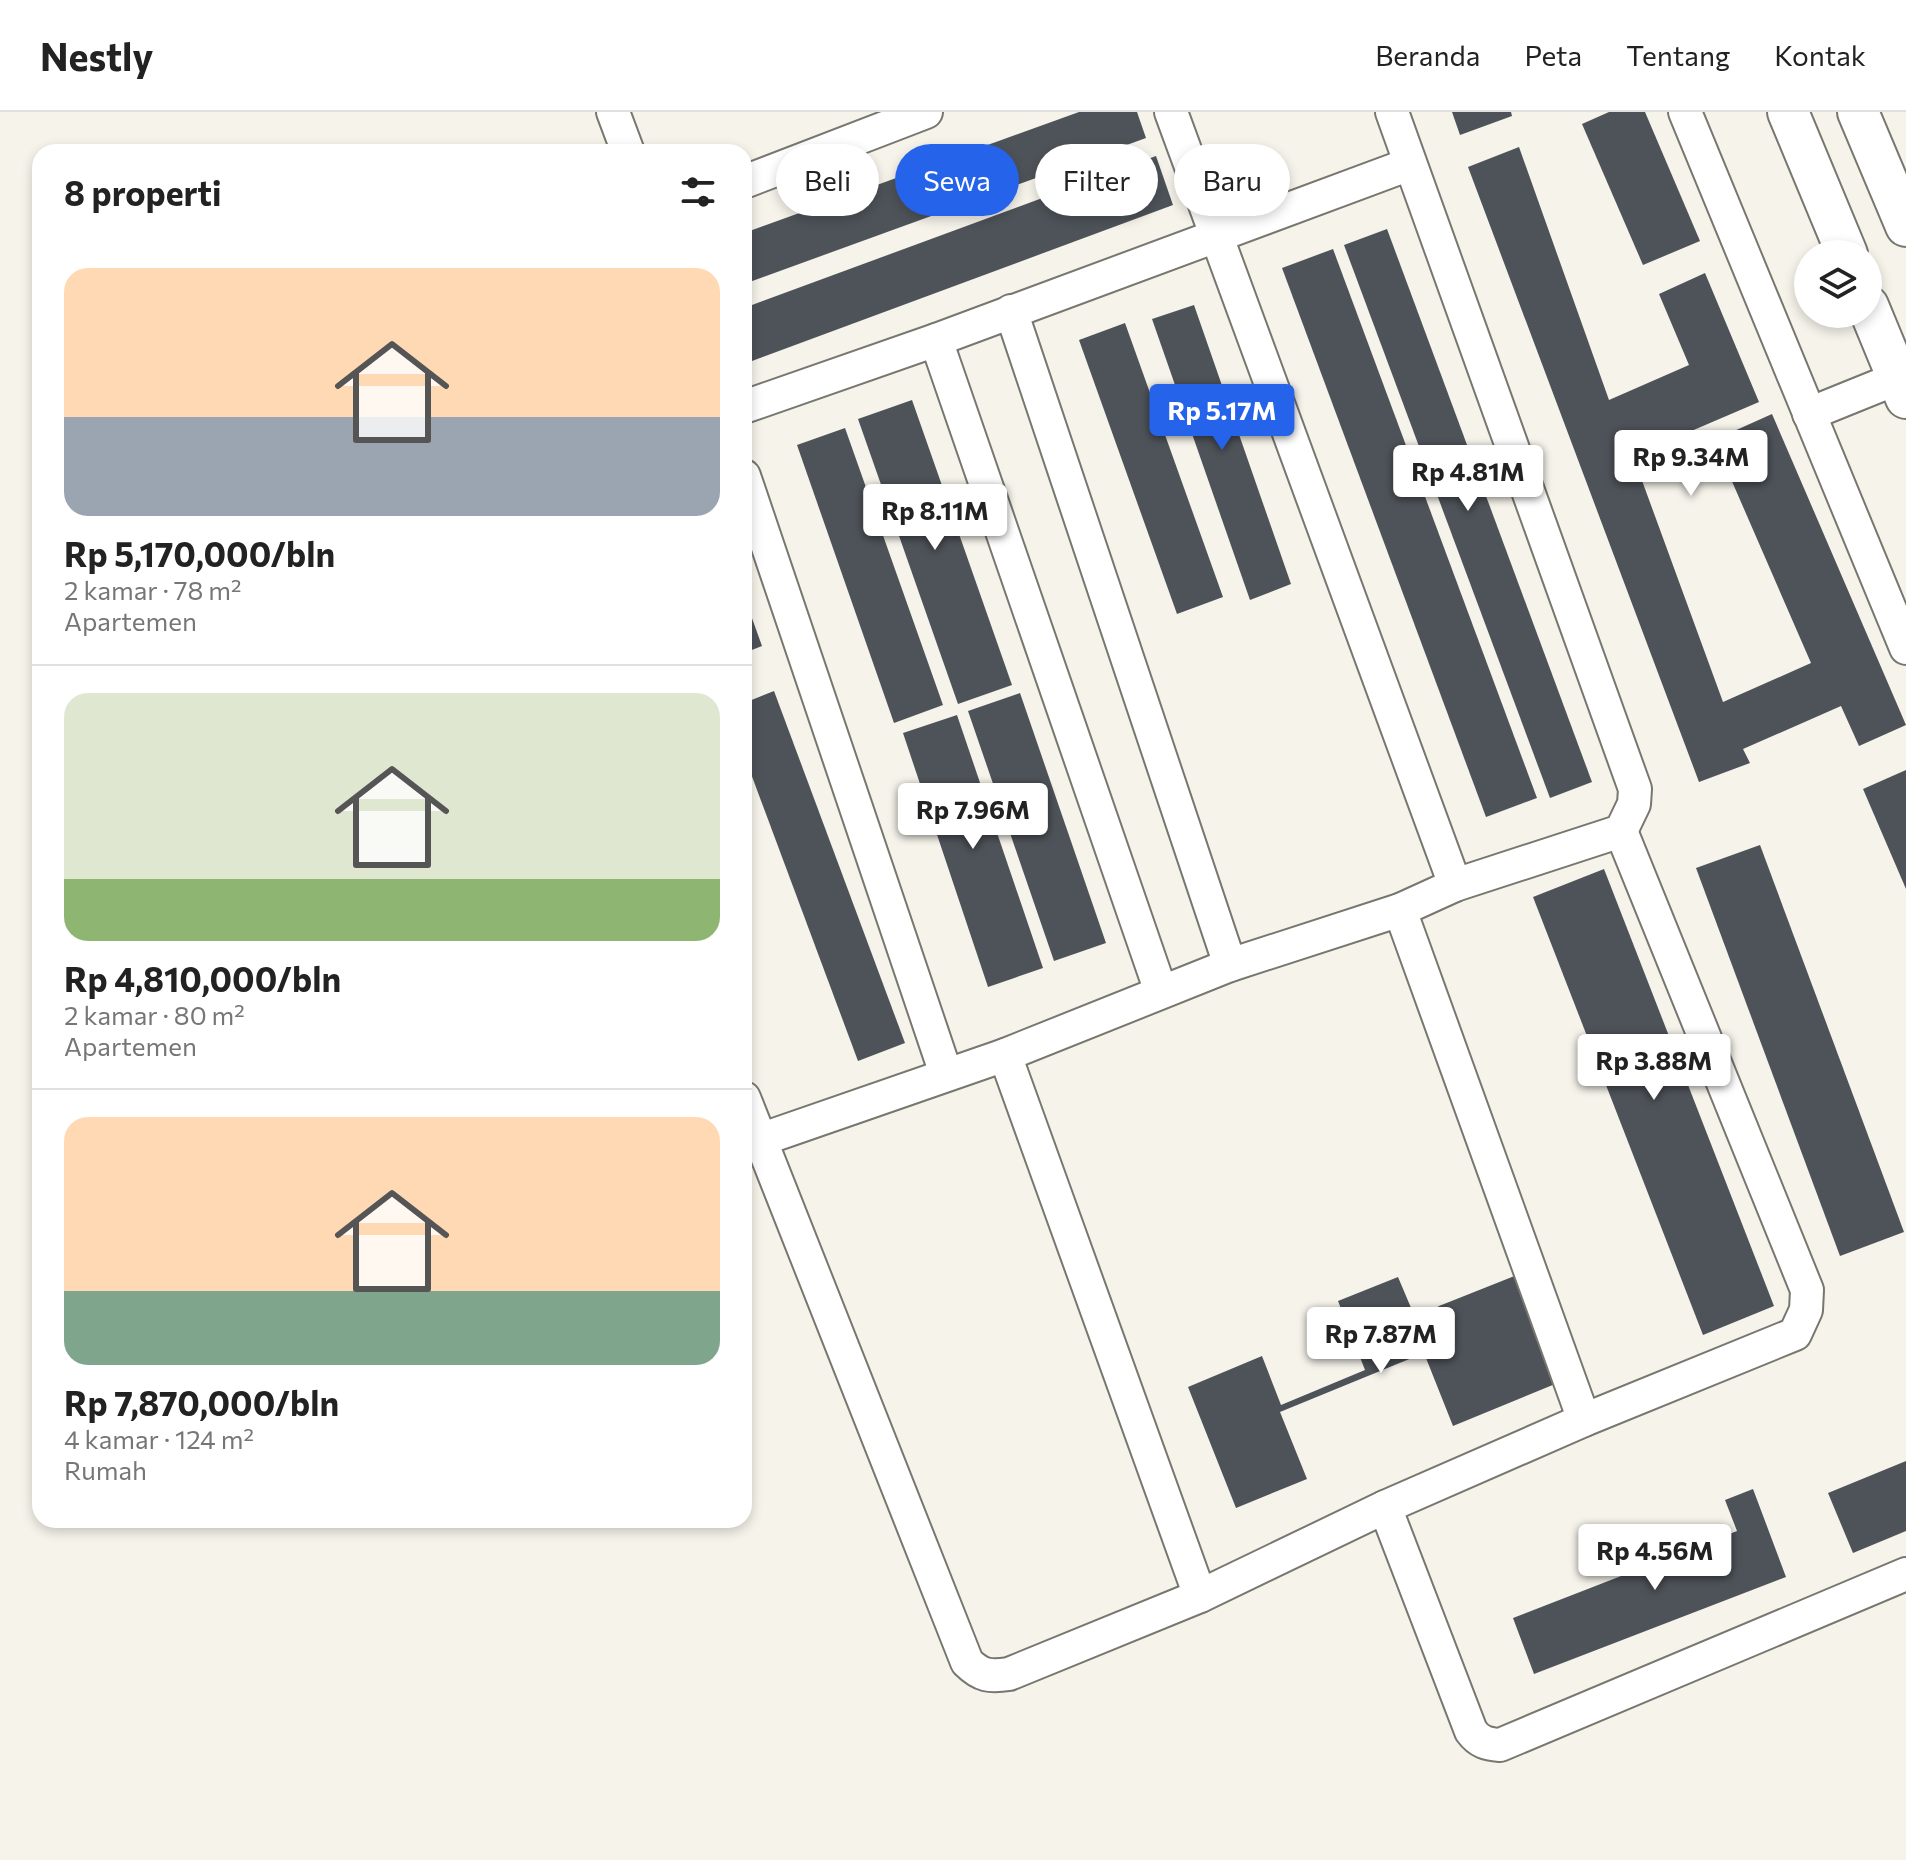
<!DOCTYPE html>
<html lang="id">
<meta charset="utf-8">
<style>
body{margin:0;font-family:Commissioner,sans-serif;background:#f6f6f6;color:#222;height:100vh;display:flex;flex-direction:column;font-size:30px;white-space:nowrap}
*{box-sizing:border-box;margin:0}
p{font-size:26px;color:#767676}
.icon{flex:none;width:44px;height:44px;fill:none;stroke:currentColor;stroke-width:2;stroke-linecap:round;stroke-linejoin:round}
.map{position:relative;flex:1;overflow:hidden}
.sheet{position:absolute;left:32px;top:32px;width:720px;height:1384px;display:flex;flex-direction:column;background:#fff;border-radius:24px;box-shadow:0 4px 12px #0003}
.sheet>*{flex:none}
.hud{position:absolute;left:776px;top:32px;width:760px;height:72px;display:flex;gap:16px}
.controls{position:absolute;left:1794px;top:128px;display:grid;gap:16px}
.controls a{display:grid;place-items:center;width:88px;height:88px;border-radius:50%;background:#fff;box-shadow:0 4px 12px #0003;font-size:40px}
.price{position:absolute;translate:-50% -68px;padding:0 18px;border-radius:8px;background:#fff;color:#222;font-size:26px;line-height:52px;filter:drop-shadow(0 2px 4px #0008)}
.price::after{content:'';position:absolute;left:50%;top:48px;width:24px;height:18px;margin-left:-12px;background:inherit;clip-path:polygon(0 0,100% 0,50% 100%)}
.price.current{background:#2563eb;color:#fff}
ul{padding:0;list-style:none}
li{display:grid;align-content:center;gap:16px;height:424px;padding:0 32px}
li+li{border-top:2px solid #e0e0e0}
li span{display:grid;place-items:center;height:248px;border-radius:24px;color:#555}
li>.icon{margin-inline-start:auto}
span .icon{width:144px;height:144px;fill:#fffc;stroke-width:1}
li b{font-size:34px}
h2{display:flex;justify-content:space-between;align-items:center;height:96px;padding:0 32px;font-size:34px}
.chip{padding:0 28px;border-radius:36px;background:#fff;box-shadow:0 4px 12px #0003;font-size:28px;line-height:72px}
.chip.current{background:#2563eb;color:#fff}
header{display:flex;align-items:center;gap:48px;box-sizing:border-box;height:112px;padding:0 40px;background:#fff;border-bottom:2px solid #e0e0e0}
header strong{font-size:38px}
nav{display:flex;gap:44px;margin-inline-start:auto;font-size:28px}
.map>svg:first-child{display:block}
</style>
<header>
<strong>Nestly</strong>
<nav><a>Beranda</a><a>Peta</a><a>Tentang</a><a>Kontak</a></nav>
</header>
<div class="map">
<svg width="1906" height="1748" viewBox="0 0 1906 1748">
<rect width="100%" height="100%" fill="#f5f3ea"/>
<!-- building -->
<g fill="#4e5359">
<path d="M 1079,0 L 1137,0 L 1146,26 L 744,172 L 744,121 Z"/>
<path d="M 1452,0 L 1511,0 L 1512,4 L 1460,23 Z"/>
<path d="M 1609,0 L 1645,0 L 1700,129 L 1643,153 L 1582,12 Z"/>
<path d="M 1519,35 L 1609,288 L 1689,253 L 1659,182 L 1705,161 L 1759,290 L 1633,344 L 1723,590 L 1811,551 L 1714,328 L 1772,302 L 1906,613 L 1859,634 L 1841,594 L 1743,637 L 1750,651 L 1699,670 L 1468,55 Z"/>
<path d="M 1156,44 L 1173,93 L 752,249 L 744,226 L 744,196 Z"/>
<path d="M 1387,117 L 1592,670 L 1550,686 L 1344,133 Z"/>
<path d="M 1333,137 L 1537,686 L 1486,705 L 1282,156 Z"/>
<path d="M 1194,193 L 1291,472 L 1250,488 L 1152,207 Z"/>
<path d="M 1125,211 L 1223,485 L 1177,502 L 1079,228 Z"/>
<path d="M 912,288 L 1012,573 L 958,592 L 858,307 Z"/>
<path d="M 845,316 L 943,593 L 894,611 L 797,333 Z"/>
<path d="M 744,484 L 762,534 L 744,541 Z"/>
<path d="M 774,579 L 905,931 L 858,949 L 744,643 L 744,591 Z"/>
<path d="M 1020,581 L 1106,831 L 1054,849 L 968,599 Z"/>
<path d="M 957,603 L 1043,856 L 988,875 L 903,621 Z"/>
<path d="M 1906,658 L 1906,777 L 1863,677 Z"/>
<path d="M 1760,733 L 1904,1120 L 1840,1144 L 1696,756 Z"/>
<path d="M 1604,757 L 1774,1194 L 1703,1223 L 1533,785 Z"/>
<path d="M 1517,1163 L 1560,1270 L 1453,1314 L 1424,1241 L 1280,1300 L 1307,1367 L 1236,1396 L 1188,1275 L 1262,1244 L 1281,1293 L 1365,1258 L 1338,1189 L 1398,1165 L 1417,1210 L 1439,1194 Z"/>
<path d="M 1906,1349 L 1906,1419 L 1853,1441 L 1828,1381 Z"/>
<path d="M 1753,1377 L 1786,1465 L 1534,1562 L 1513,1506 L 1737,1419 L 1725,1388 Z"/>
</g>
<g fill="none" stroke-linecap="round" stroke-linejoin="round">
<defs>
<g id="minor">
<path d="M 613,0 L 628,40"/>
<path d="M 1171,0 L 1455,773"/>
<path d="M 1685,0 L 1906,536"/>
<path d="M 744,70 L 926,0"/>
<path d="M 1011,199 L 1230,853"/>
<path d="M 936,228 L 1161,880"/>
<path d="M 744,295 L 936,228 L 1410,52"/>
<path d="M 1809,302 L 1898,266"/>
<path d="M 744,364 L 946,962"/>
<path d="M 1400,798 L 1584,1308"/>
<path d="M 1005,943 L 1200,1484"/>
<path d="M 744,986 L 967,1550 C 981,1564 990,1565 1009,1562 L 1200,1484 L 1385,1395 L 1584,1308 L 1795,1222 L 1806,1198 L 1807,1178 L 1621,719"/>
<path d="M 760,1028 L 1005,943 L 1230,853 L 1400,798 L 1455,773 L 1621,719 L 1634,692 L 1635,677 L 1392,0"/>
<path d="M 1385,1395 L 1471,1619 C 1479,1630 1487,1632 1500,1633 L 1906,1462"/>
</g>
<g id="tertiary">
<path d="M 1788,0 L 1847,142"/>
<path d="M 1858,0 L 1906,114"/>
<path d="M 1868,194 L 1906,286"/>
</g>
</defs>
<!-- minor casing -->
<use href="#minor" stroke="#78776f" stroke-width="36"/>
<!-- tertiary casing -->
<use href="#tertiary" stroke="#78776f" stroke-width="44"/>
<!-- minor -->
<use href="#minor" stroke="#fff" stroke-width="32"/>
<!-- tertiary -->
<use href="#tertiary" stroke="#fff" stroke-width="40"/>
</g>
</svg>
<div class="controls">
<a><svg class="icon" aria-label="layers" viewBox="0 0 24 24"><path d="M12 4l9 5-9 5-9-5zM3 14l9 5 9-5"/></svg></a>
</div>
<b class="price current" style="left:1222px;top:340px">Rp 5.17M</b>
<b class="price" style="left:1691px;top:386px">Rp 9.34M</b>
<b class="price" style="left:1468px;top:401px">Rp 4.81M</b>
<b class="price" style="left:935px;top:440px">Rp 8.11M</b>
<b class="price" style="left:973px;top:739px">Rp 7.96M</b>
<b class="price" style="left:1654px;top:990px">Rp 3.88M</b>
<b class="price" style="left:1381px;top:1263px">Rp 7.87M</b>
<b class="price" style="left:1655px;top:1480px">Rp 4.56M</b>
<div class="hud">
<a class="chip">Beli</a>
<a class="chip current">Sewa</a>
<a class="chip">Filter</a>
<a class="chip">Baru</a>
</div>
<section class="sheet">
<h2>8 properti<svg class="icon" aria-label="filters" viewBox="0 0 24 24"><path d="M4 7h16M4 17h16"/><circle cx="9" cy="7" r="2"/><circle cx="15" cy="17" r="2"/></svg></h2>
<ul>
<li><span style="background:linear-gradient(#ffd9b3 60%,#9aa5b1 0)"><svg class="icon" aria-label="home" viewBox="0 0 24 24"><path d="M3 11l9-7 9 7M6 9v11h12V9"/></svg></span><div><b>Rp 5,170,000/bln</b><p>2 kamar · 78 m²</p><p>Apartemen</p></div></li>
<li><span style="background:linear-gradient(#dfe7d0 75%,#8fb573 0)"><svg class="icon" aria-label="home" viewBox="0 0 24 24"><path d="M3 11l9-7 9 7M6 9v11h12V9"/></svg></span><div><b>Rp 4,810,000/bln</b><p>2 kamar · 80 m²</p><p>Apartemen</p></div></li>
<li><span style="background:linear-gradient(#ffd9b3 70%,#7fa58c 0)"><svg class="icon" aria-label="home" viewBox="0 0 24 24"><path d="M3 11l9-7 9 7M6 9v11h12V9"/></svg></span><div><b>Rp 7,870,000/bln</b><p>4 kamar · 124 m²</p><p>Rumah</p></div></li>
</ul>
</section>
</div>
